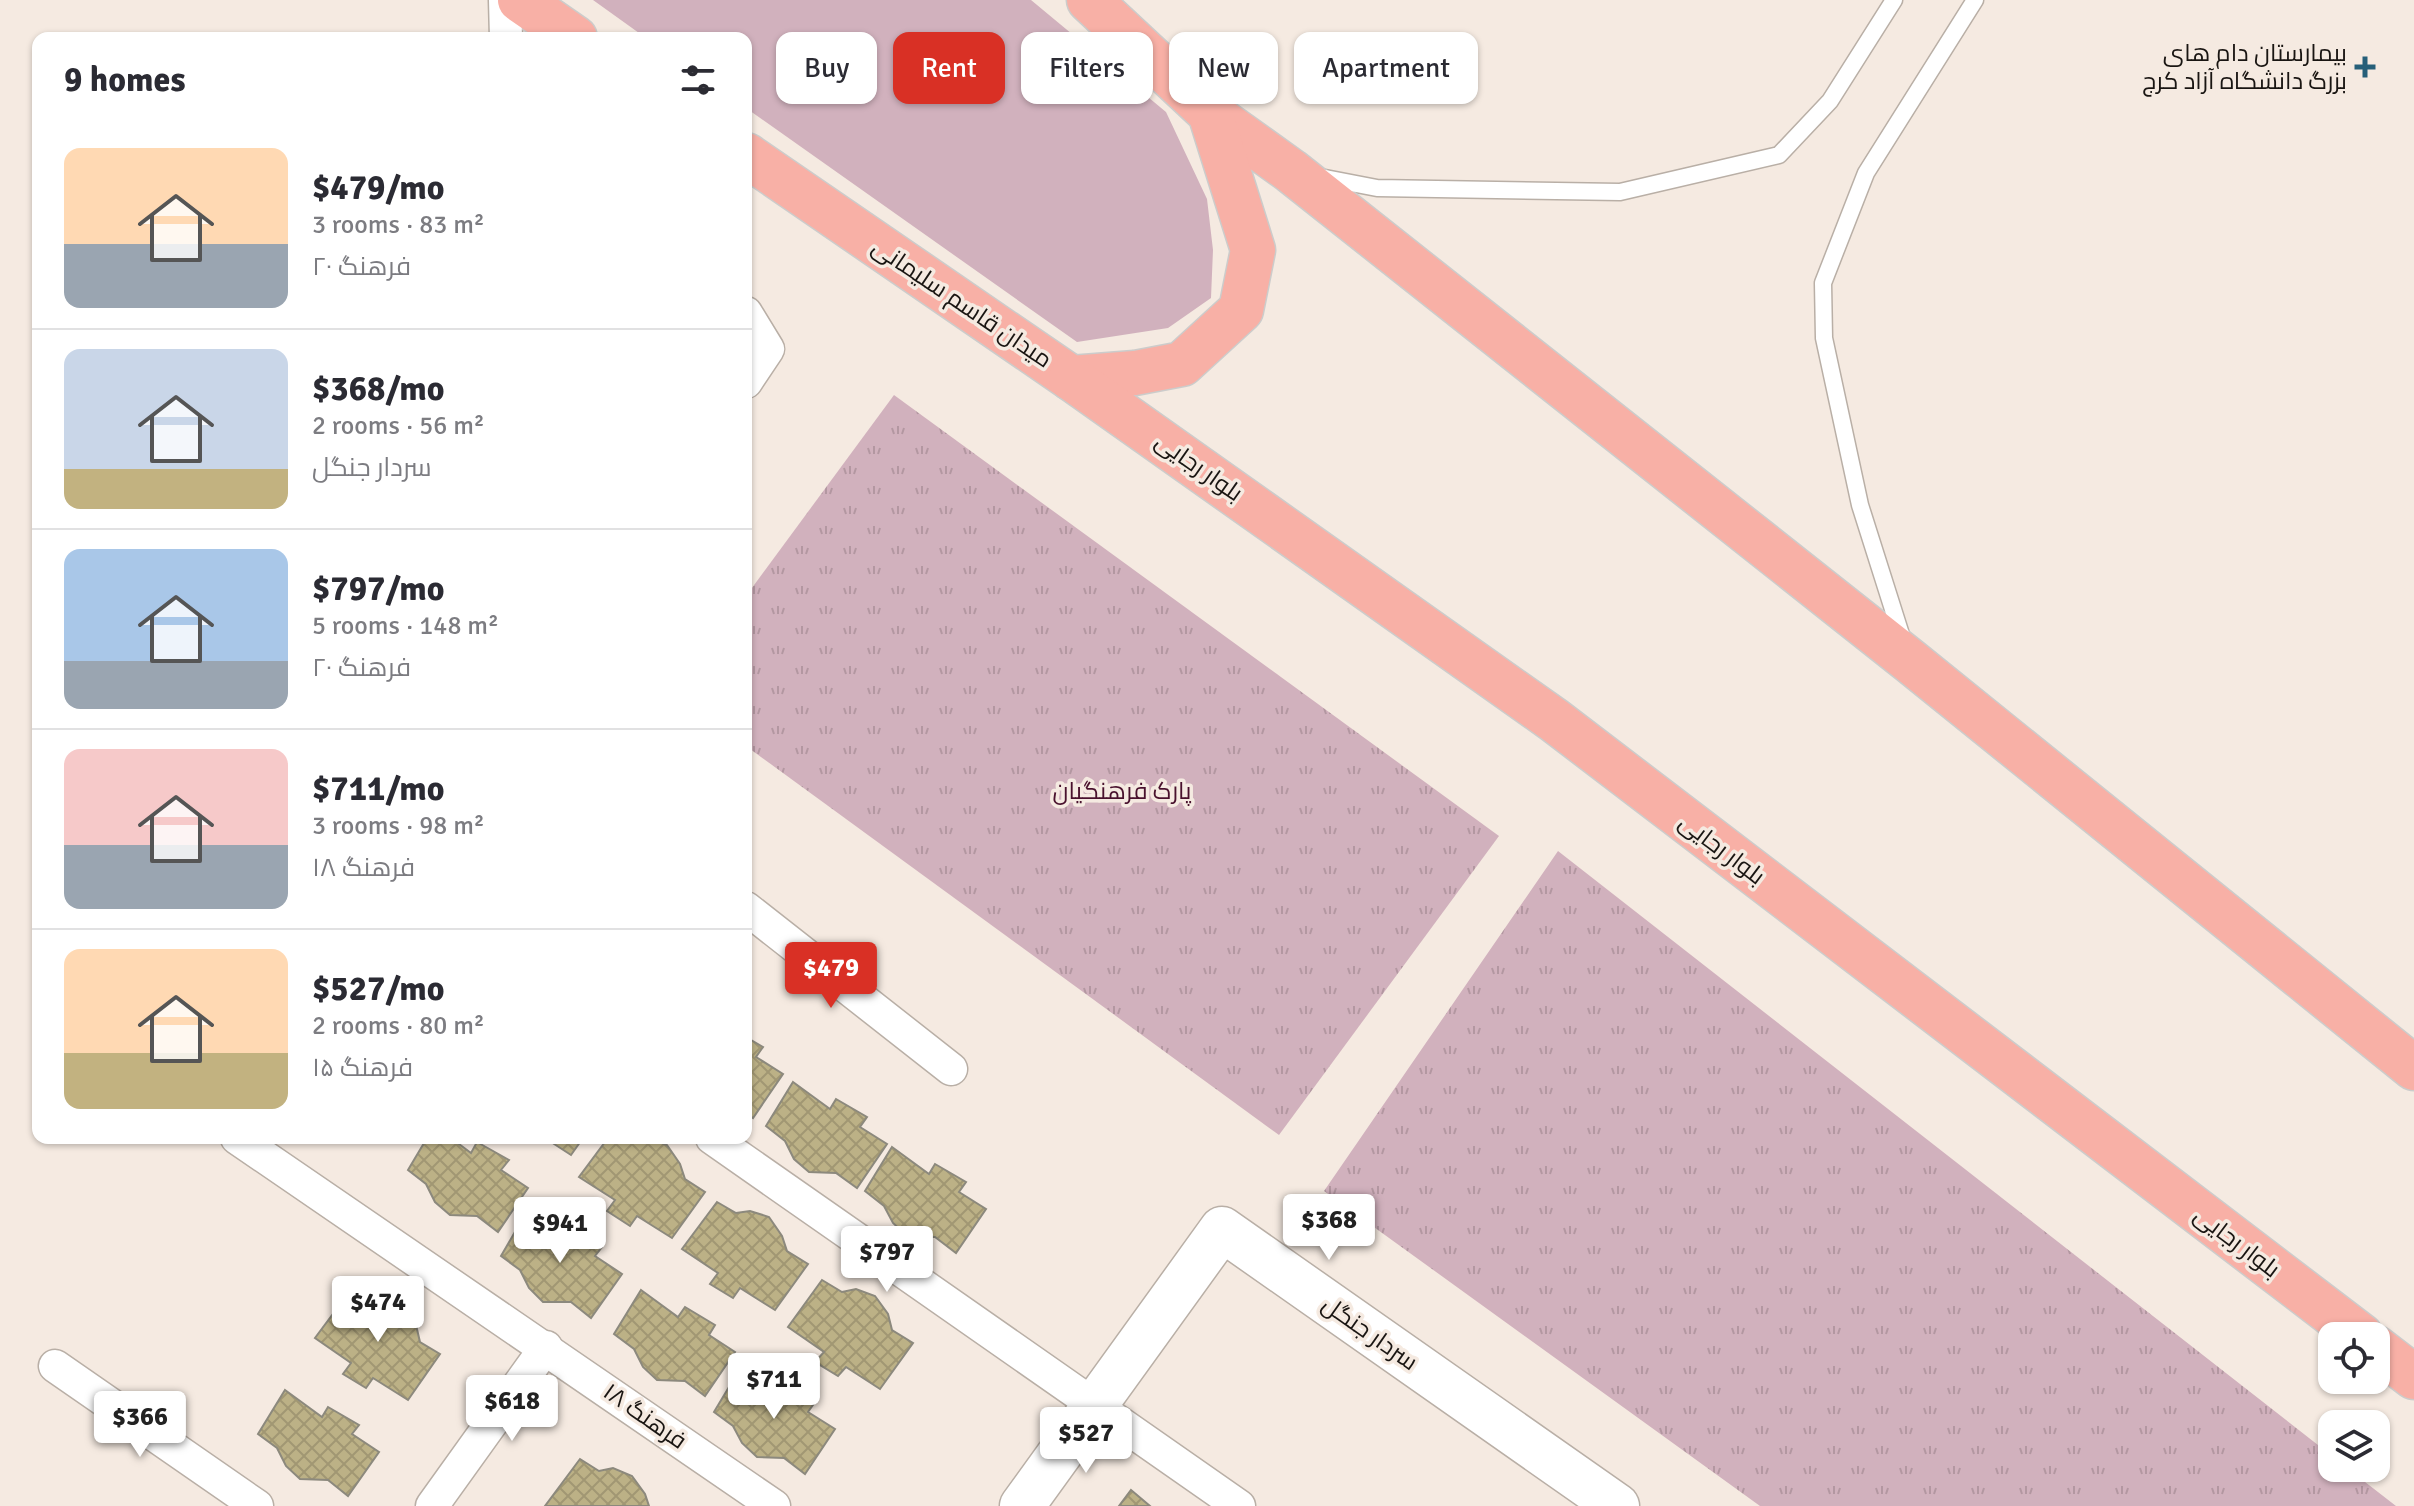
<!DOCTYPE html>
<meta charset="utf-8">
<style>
body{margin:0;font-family:Signika,Cairo,sans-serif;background:#f2f2f3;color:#2b2b33;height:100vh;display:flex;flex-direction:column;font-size:30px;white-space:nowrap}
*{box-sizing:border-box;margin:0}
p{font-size:26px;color:#7c7c81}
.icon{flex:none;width:44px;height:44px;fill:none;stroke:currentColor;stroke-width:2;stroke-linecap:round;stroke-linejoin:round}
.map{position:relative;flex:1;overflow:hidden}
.panel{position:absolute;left:32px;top:32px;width:720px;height:1112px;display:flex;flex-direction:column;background:#fff;border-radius:16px;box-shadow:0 2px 6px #0004}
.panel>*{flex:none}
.guide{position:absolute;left:776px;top:32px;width:760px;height:72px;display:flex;gap:16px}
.tools{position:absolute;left:2318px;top:1322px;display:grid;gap:16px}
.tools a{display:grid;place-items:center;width:72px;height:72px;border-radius:16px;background:#fff;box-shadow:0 2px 6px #0004;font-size:40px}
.price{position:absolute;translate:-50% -68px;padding:0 18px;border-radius:8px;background:#fff;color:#222;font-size:26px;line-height:52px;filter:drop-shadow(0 2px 4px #0008)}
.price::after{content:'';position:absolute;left:50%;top:48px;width:24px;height:18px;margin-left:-12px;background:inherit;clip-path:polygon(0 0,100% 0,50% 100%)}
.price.active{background:#d93025;color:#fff}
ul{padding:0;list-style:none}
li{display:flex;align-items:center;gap:24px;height:200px;padding:0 32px}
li+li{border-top:2px solid #e1e1e2}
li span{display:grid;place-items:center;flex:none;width:224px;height:160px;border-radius:16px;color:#555}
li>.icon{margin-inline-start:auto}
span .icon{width:96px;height:96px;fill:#fffc;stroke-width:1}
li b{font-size:34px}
h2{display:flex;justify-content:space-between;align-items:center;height:96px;padding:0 32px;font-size:34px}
.chip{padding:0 28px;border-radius:16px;background:#fff;box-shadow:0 2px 6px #0004;font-size:28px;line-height:72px}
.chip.active{background:#d93025;color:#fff}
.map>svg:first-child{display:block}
</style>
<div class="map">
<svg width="2414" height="1506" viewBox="0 0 2414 1506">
<defs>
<pattern id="park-tufts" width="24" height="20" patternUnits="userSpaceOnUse" patternTransform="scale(2)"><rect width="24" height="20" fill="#d1b1bd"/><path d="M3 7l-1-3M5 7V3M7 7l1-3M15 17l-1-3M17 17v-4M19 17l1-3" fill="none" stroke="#b397a1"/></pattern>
<pattern id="building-cross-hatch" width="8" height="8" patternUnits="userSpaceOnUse" patternTransform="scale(2)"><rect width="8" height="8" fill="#bcb186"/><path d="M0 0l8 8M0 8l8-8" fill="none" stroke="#a19773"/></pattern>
</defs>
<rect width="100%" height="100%" fill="#f5eae1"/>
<!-- grass -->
<path fill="#d1b1bd" d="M 593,0 L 1031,0 L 1166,112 L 1207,199 L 1213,250 L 1211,298 L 1168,328 L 1077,342 L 746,108 L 746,38 L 646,38 Z"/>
<!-- park -->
<g fill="url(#park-tufts)">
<path d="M 894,395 L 1499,836 L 1279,1135 L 746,746 L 746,596 Z"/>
<path d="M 1558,851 L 2332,1456 L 2332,1468 L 2347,1468 L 2396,1506 L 1760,1506 L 1324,1191 Z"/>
</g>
<!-- building -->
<g fill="url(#building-cross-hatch)" stroke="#8c897d" stroke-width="2">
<path d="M 746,1037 L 763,1047 L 756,1057 L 783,1074 L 753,1118 L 746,1113 Z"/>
<path d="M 793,1082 L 830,1109 L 836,1099 L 867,1117 L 860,1127 L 887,1144 L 857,1188 L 836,1173 L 809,1172 L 794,1159 L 785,1141 L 766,1126 Z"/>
<path d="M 427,1138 L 451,1138 L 471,1153 L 477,1142 L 509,1160 L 501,1170 L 528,1188 L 498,1232 L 477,1216 L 450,1215 L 435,1202 L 426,1184 L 408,1170 Z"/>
<path d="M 545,1138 L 583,1138 L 571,1155 Z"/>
<path d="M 608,1138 L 648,1138 L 667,1145 L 680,1164 L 685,1179 L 705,1192 L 672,1238 L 637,1216 L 630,1226 L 607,1211 L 615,1200 L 579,1177 Z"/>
<path d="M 892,1147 L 929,1174 L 935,1164 L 966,1182 L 959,1192 L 986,1209 L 956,1253 L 935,1237 L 908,1237 L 893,1223 L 884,1206 L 865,1191 Z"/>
<path d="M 717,1202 L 736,1213 L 750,1211 L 769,1217 L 782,1236 L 787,1251 L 808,1264 L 775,1310 L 740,1288 L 733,1298 L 710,1284 L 718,1273 L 682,1249 Z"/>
<path d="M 527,1211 L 564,1238 L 571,1229 L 602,1247 L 595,1256 L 622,1274 L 591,1318 L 571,1302 L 543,1302 L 529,1288 L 520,1270 L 501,1256 Z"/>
<path d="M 822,1280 L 842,1292 L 856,1289 L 875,1296 L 888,1314 L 892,1330 L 913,1343 L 880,1389 L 846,1367 L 838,1376 L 815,1362 L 824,1352 L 788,1327 Z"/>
<path d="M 641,1290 L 678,1317 L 685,1307 L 715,1325 L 709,1335 L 735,1352 L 705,1396 L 685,1381 L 657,1380 L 643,1367 L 634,1349 L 614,1334 Z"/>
<path d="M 350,1291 L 369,1303 L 384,1300 L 402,1307 L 416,1325 L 420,1342 L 440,1354 L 408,1400 L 373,1378 L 366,1388 L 343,1374 L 351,1363 L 315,1338 Z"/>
<path d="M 741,1367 L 778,1394 L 784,1384 L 815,1402 L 808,1412 L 835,1429 L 805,1474 L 784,1458 L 757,1457 L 742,1443 L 733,1426 L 714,1412 Z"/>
<path d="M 285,1390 L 322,1417 L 328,1407 L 359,1425 L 352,1434 L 379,1452 L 348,1496 L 328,1480 L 300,1479 L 286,1466 L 277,1448 L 258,1434 Z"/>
<path d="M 580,1459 L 599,1471 L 613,1468 L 632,1476 L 645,1494 L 649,1506 L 545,1506 Z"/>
<path d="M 1131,1490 L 1150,1506 L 1119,1506 Z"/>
</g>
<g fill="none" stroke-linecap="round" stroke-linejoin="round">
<defs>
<g id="lane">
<path d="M 1320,177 L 1377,188 L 1620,192 L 1779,155 L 1830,101 L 1894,0"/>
<path d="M 1904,644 L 1860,505 L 1824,338 L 1823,283 L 1866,173 L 1975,0"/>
</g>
<g id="street">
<path d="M 505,0 L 506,38"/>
<path d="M 746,313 L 768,349 L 746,382"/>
<path d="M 746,908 L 951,1069"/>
<path d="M 237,1138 L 774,1506"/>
<path d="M 712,1138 L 1239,1506"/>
<path d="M 55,1366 L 257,1506"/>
<path d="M 432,1506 L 546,1347"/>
</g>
<path id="secondary" d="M 1022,1506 L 1222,1229 L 1617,1506"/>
<g id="highway">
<path d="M 520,0 L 575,38"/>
<path d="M 1210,113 L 1291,171 L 1910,661 L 2414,1068"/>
<path d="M 746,155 L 1071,378 L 1135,373 L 1182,364 L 1241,310 L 1253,250 L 1210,113 L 1089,0"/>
<path d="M 1071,378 L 1554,720 L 2361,1336"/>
<path d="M 2376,1348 L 2414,1377"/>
</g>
</defs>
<!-- lane casing -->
<use href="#lane" stroke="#b9afa6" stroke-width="19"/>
<!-- street casing -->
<use href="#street" stroke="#b9afa6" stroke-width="35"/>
<!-- secondary casing -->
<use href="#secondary" stroke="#b9afa6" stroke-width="47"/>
<!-- highway casing -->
<use href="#highway" stroke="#cccccb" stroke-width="47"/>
<!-- lane -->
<use href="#lane" stroke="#fff" stroke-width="16"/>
<!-- street -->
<use href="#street" stroke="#fff" stroke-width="32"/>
<!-- secondary -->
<use href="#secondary" stroke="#fff" stroke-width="44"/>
<!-- highway -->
<use href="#highway" stroke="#f8b0a6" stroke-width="44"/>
</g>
<!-- markers -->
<path fill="#265f79" stroke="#f5eae1" stroke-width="3" d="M2361 55h8v8h8v8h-8v8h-8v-8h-8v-8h8z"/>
<g text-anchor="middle" stroke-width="7" stroke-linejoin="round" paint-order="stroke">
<!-- poi labels -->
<g font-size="24" fill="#191512" stroke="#f5eae1" text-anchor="end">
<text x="2347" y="61">بیمارستان دام های<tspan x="2347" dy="28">بزرگ دانشگاه آزاد کرج</tspan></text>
</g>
<!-- street labels -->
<g font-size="24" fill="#191512" stroke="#f5eae1">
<text transform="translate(962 303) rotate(34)" y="8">میدان قاسم سلیمانی</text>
<text transform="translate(1199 467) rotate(35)" y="8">بلوار رجایی</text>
<text transform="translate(1722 849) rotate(37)" y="8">بلوار رجایی</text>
<text transform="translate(2237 1242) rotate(37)" y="8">بلوار رجایی</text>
<text transform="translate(1370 1333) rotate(35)" y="8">سردار جنگل</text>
<text transform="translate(645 1416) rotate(35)" y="8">فرهنگ ۱۸</text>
</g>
<!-- park labels -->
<g font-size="24" fill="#49112d" stroke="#f5eae1">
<text x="1122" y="799">پارک فرهنگیان</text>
</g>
</g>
</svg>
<div class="tools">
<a><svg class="icon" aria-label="locate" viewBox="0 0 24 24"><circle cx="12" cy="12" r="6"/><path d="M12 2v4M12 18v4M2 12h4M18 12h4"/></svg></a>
<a><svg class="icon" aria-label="layers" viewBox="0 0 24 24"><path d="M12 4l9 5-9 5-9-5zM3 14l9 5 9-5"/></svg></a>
</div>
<b class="price active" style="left:831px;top:1010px">$479</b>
<b class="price" style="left:1329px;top:1262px">$368</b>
<b class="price" style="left:560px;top:1265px">$941</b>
<b class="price" style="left:887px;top:1294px">$797</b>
<b class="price" style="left:378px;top:1344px">$474</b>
<b class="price" style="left:774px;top:1421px">$711</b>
<b class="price" style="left:512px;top:1443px">$618</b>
<b class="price" style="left:140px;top:1459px">$366</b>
<b class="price" style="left:1086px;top:1475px">$527</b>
<div class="guide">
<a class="chip">Buy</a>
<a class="chip active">Rent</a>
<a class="chip">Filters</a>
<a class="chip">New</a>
<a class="chip">Apartment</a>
</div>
<section class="panel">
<h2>9 homes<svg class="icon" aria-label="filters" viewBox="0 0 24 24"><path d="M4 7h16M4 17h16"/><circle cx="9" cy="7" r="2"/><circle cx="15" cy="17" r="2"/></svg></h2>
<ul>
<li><span style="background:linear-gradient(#ffd9b3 60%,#9aa5b1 0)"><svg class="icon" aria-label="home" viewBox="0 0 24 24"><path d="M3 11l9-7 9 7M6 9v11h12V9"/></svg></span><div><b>$479/mo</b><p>3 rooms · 83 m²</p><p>فرهنگ ۲۰</p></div></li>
<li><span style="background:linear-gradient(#c9d6e8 75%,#c2b280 0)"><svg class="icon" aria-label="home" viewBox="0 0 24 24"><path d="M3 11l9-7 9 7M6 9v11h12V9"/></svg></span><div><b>$368/mo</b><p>2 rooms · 56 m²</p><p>سردار جنگل</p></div></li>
<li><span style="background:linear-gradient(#a9c7e8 70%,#9aa5b1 0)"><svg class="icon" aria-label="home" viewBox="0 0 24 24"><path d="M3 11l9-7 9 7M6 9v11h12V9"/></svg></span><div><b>$797/mo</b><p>5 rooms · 148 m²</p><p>فرهنگ ۲۰</p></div></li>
<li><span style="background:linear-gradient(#f6c9c9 60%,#9aa5b1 0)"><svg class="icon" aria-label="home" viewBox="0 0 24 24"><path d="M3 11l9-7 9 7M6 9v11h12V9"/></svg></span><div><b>$711/mo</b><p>3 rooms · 98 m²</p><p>فرهنگ ۱۸</p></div></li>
<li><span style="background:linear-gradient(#ffd9b3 65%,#c2b280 0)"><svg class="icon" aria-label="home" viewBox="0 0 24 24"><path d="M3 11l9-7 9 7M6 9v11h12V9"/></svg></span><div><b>$527/mo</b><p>2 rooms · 80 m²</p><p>فرهنگ ۱۵</p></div></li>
</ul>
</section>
</div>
